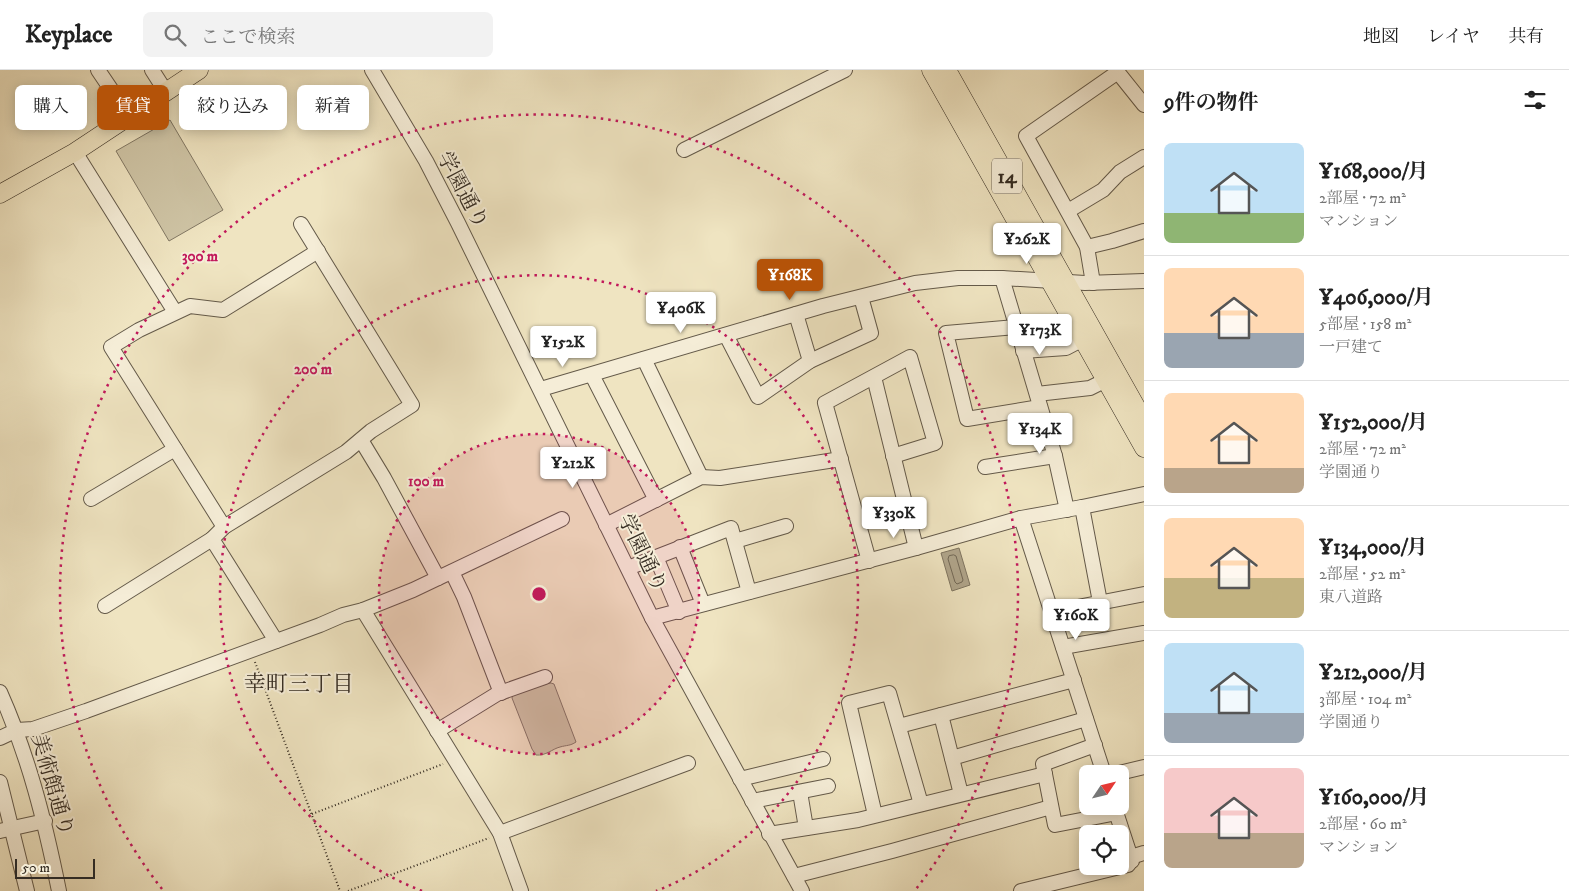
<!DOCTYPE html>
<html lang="ja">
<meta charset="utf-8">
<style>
body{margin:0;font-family:"IM FELL DW Pica","Noto Serif JP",serif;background:#f2f2f2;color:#222;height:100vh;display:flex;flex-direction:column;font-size:19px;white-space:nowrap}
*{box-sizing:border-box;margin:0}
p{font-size:16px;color:#767676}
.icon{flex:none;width:28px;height:28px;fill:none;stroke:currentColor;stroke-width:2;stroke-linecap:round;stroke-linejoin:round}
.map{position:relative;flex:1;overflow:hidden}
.details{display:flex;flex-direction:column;background:#fff;width:425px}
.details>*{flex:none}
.top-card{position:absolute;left:15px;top:15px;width:475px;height:45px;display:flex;gap:10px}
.needle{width:32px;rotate:55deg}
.controls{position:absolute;left:1079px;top:695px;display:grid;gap:10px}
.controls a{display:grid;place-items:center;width:50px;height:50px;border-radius:8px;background:#fff;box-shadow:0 2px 12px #0003;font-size:25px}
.scale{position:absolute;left:15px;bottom:12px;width:80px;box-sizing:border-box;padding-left:5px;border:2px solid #352c22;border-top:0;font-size:14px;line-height:18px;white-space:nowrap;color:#352c22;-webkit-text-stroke:4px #f5edd7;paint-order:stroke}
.price{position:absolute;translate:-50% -42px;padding:0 11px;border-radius:5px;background:#fff;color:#222;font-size:16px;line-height:32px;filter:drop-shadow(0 1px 2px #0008)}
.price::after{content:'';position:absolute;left:50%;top:30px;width:15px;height:11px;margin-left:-8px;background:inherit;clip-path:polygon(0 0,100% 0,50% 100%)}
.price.current{background:#b45309;color:#fff}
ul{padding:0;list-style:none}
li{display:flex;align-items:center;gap:15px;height:125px;padding:0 20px}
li+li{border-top:1px solid #e0e0e0}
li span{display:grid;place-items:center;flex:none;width:140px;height:100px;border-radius:8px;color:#555}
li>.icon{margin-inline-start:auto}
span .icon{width:60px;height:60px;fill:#fffc;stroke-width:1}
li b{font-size:21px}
h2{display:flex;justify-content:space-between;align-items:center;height:60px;padding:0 20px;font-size:21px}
.tag{padding:0 18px;border-radius:8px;background:#fff;box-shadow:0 2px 12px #0003;font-size:18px;line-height:45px}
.tag.current{background:#b45309;color:#fff}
header{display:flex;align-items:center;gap:30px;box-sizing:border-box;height:70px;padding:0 25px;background:#fff;border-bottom:1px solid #e0e0e0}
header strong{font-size:24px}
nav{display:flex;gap:28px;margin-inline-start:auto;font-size:18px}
.search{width:350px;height:45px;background:#f2f2f2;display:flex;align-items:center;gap:12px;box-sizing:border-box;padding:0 18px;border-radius:8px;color:#767676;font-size:19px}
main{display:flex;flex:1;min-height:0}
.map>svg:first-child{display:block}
</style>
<header>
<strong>Keyplace</strong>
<div class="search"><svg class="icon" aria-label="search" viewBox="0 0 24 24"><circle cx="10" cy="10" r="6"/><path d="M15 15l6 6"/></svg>ここで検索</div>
<nav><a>地図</a><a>レイヤ</a><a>共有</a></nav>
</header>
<main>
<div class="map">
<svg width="1144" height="821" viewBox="0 0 1144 821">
<rect width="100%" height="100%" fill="#efe4c1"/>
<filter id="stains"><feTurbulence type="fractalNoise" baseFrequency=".004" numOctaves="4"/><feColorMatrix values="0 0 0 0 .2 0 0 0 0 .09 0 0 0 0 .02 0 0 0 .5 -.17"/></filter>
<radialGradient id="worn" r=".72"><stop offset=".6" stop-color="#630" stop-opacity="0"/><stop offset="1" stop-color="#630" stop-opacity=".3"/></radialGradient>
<!-- green -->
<g fill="#cfc5a6" stroke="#827864">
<path d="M 170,50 L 223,140 L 169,171 L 116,81 Z"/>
<path d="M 551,613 L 554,614 L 576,672 C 570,676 567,675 560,677 C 552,679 546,686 536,685 L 532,679 L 512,628 L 513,623 L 537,615 Z"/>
</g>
<!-- water -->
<path fill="#b0a58b" stroke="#7f7561" d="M 959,478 L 970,515 L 952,521 L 941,483 Z"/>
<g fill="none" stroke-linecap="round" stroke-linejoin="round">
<!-- shore -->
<path stroke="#726856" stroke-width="1" d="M 954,485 L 956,486 L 963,510 L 962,512 L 957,514 L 955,512 L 948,489 L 949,486 Z"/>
<defs>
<g id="minor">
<path d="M 98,0 L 129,46"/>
<path d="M 152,0 L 166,22"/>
<path d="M 372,0 L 426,91 L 458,153 L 652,548 L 802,821"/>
<path d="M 1116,0 L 1144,35"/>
<path d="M 684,80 L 845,0"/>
<path d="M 75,82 L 175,242"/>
<path d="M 1068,141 L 1103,120 L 1120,102 L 1144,87"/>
<path d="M 1087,177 L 1112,171 L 1144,161"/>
<path d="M 1002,208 L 1055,386 L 1067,440"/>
<path d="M 1093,213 L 1087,177 L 1026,66 L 1118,2"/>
<path d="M 796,244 L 810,291"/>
<path d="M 1016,257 L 946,263 L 967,349 L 1040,337"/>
<path d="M 726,265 L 758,327 L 810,291 L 871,263 L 861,227"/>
<path d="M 1023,281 L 1066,278 L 1083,269"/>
<path d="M 644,289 L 701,407"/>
<path d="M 592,305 L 656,430"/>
<path d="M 874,307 L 916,478"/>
<path d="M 541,319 L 823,236 L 915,213 L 958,208 L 1002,208 L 1085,213 L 1144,211"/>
<path d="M 1037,324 L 1090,318 L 1106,310"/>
<path d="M 361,370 L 384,408 L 438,508"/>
<path d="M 985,397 L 1055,386"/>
<path d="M 91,429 L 175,379"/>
<path d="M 1082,437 L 1100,532"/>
<path d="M 1021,448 L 1104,704"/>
<path d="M 606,455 L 701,407 L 720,408 L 841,389"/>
<path d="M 224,457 L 111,277 L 139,260 L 190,236 L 223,240 L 318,181"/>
<path d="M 735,471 L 786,456"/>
<path d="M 680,477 L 703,534"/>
<path d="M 656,487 L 679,542"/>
<path d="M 869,491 L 825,333 L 910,287 L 935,373 L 893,386"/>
<path d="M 628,498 L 731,458 L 749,522"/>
<path d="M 452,502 L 464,527 L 501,623"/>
<path d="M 105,536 L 212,469"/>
<path d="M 363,540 L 500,763 L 521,821"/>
<path d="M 1052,542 L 1144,524"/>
<path d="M 652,548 L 916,478 L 1021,448 L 1082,437 L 1144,424"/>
<path d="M 276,571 L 212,469 L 224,457 L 346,382 L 371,361 L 412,335 L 301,154"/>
<path d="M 1063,577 L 1144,563"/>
<path d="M 0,622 C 29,687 45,752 59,821"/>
<path d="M 941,645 L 961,724"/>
<path d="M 899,656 L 1074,610"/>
<path d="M 437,661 L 497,624 L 545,607"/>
<path d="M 0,668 L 17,660 L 33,659 L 86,641 L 320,555 L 343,545 L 363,540 L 413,520 L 562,449"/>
<path d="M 1095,675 L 1043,694 L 1055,755 L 1117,743"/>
<path d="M 952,688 L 1086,649"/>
<path d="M 1115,704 L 1144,697"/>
<path d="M 740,709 L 823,689"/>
<path d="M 0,712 L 27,821"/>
<path d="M 800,722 L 806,758"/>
<path d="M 752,731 L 828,716"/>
<path d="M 1114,736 L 1132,791"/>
<path d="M 875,745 L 849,633 L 889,623 L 921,734"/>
<path d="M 0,761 L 45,751"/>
<path d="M 500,763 L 688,693"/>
<path d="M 769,764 L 858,750 L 1045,704"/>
<path d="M 794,806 L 892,781 L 1051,737"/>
<path d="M 1021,821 L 1128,795 L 1134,786 L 1144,783"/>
</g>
<g id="major">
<path d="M 931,0 L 1144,378"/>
<path d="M 947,0 L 1144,351"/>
<path d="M 0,124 L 75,82 L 199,0"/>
</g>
</defs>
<!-- minor casing -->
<use href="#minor" stroke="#645a4a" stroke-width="16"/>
<!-- major casing -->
<use href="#major" stroke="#352c22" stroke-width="19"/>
<!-- path -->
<g stroke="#352c22" stroke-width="2" stroke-dasharray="1 2.5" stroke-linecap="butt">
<path d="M 255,592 L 340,821"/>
<path d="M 312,744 L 443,694"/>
<path d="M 348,821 L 489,768"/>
</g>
<!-- minor -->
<use href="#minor" stroke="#f5edd7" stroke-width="14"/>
<!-- major -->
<use href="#major" stroke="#efe4c1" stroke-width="18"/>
</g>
<!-- distance rings -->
<circle cx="539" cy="524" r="160" fill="#c2185b" fill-opacity=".12"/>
<g fill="none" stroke="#c2185b" stroke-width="2.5" stroke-dasharray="2.5 5">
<circle cx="539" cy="524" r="160"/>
<path d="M422 821A319 319 0 1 1 656 821"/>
<path d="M162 819A479 479 0 1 1 916 819"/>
</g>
<g text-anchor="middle" stroke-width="4" stroke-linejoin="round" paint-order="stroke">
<!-- shield labels -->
<rect fill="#f5edd7" stroke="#6f6658" stroke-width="1" x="992" y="88.5" width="30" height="35" rx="4"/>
<g font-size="20" font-weight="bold" fill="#352c22">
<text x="1007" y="113">14</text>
</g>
<!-- street labels -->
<g font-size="21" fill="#352c22" stroke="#f5edd7">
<text transform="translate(463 120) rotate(62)" y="7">学園通り</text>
<text transform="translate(643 483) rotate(64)" y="7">学園通り</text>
<text transform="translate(53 715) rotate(74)" y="7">美術館通り</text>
</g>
<!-- neighbourhood labels -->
<g font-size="22" fill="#352c22" stroke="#f5edd7">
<text x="299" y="621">幸町三丁目</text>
</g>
</g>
<circle cx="539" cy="524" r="8" fill="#c2185b" stroke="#f5edd7" stroke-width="2.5"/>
<g font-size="15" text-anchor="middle" font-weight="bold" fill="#c2185b" stroke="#f5edd7" stroke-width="4" stroke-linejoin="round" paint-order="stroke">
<text x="200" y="191">300 m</text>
<text x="313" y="304">200 m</text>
<text x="426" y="416">100 m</text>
</g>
<rect width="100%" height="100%" filter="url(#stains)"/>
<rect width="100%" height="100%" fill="url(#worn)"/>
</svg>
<div class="controls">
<a><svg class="needle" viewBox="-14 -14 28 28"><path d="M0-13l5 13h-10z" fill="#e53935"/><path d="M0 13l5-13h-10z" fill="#767676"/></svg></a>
<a><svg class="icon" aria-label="locate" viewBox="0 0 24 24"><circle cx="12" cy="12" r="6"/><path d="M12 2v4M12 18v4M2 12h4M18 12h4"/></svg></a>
</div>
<div class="scale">50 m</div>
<b class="price" style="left:1027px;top:195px">¥262K</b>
<b class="price current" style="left:790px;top:231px">¥168K</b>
<b class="price" style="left:681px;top:264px">¥406K</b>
<b class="price" style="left:1040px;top:286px">¥173K</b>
<b class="price" style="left:563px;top:298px">¥152K</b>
<b class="price" style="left:1040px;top:385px">¥134K</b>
<b class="price" style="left:573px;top:419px">¥212K</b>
<b class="price" style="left:894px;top:469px">¥330K</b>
<b class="price" style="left:1076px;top:571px">¥160K</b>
<div class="top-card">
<a class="tag">購入</a>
<a class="tag current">賃貸</a>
<a class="tag">絞り込み</a>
<a class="tag">新着</a>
</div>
</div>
<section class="details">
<h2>9件の物件<svg class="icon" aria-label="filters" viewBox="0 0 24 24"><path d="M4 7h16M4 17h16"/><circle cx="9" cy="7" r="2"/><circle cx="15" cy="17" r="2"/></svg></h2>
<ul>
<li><span style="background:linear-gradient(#bfe0f5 70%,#8fb573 0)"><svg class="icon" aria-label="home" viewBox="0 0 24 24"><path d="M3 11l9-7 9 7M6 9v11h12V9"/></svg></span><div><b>¥168,000/月</b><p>2部屋 · 72 m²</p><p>マンション</p></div></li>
<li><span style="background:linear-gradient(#ffd9b3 65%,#9aa5b1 0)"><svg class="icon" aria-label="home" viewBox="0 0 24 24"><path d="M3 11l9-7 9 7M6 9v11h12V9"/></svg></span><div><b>¥406,000/月</b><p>5部屋 · 158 m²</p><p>一戸建て</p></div></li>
<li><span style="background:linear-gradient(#ffd9b3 75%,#b9a48a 0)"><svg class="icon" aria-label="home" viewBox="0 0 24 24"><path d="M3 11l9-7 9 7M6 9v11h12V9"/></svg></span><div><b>¥152,000/月</b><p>2部屋 · 72 m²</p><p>学園通り</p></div></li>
<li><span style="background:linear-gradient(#ffd9b3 60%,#c2b280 0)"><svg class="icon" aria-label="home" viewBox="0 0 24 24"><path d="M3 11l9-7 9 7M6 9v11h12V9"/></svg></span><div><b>¥134,000/月</b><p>2部屋 · 52 m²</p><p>東八道路</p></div></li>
<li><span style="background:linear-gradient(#bfe0f5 70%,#9aa5b1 0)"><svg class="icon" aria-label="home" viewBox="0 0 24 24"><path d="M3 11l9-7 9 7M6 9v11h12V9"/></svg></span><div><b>¥212,000/月</b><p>3部屋 · 104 m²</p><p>学園通り</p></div></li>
<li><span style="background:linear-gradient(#f6c9c9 65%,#b9a48a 0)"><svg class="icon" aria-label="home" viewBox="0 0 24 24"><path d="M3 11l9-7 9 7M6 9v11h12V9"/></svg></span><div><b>¥160,000/月</b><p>2部屋 · 60 m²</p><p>マンション</p></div></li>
</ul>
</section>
</main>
